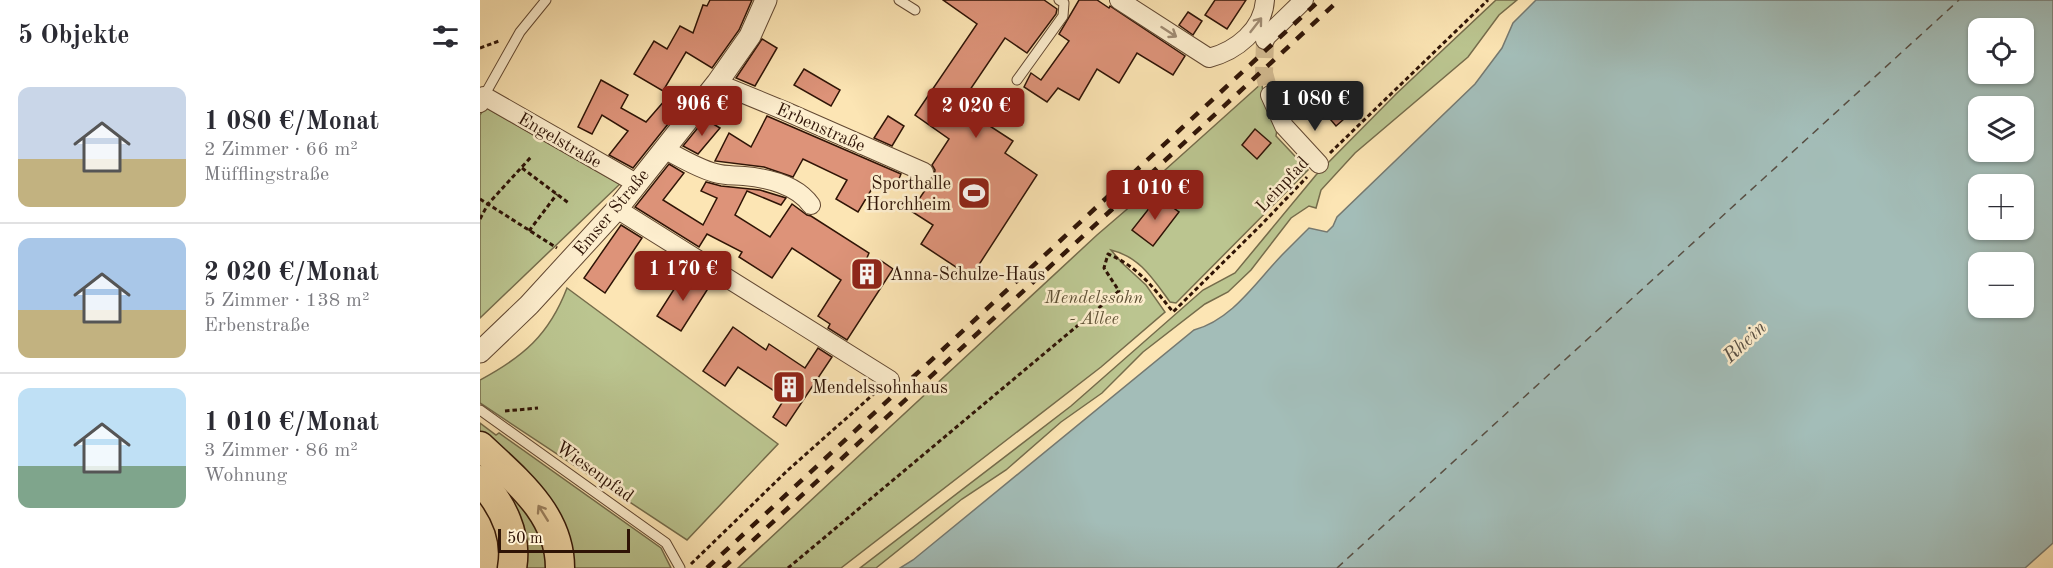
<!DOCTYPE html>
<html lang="de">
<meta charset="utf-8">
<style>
body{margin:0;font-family:"Old Standard TT",serif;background:#f7f7f7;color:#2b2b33;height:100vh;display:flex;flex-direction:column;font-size:22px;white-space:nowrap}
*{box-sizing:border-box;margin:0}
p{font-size:20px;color:#7c7c81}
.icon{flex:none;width:33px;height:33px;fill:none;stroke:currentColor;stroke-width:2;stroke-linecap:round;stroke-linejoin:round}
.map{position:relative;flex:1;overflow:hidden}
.drawer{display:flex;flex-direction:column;background:#fff;width:480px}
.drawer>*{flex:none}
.controls{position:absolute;left:1488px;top:18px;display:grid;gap:12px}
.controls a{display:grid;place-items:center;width:66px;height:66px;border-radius:12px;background:#fff;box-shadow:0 2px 4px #0004;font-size:30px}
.scale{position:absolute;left:18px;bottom:15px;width:132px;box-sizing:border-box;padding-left:6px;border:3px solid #2f1406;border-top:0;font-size:16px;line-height:21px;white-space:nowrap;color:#2f1406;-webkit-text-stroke:4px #fdeece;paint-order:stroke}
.price{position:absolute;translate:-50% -51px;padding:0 14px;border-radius:6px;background:#8f2418;color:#fff;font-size:20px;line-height:39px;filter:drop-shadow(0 2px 3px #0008)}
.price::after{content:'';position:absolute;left:50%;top:36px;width:18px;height:14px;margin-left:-9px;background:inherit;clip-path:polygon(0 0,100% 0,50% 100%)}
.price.current{background:#222;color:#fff}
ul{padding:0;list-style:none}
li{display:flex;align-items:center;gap:18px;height:150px;padding:0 18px}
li+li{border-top:2px solid #e1e1e2}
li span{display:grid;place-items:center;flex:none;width:168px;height:120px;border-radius:12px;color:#555}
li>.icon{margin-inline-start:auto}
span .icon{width:72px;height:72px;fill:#fffc;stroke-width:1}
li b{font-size:26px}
h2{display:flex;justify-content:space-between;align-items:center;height:72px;padding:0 18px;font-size:26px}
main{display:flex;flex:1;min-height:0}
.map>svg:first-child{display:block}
</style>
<main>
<section class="drawer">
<h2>5 Objekte<svg class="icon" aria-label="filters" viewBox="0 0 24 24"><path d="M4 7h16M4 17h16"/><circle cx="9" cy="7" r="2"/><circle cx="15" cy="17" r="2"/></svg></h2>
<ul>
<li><span style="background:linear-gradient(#c9d6e8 60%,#c2b280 0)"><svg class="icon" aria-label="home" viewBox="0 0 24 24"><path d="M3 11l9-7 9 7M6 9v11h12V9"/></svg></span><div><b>1 080 €/Monat</b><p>2 Zimmer · 66 m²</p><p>Müfflingstraße</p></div></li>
<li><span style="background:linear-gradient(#a9c7e8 60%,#c2b280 0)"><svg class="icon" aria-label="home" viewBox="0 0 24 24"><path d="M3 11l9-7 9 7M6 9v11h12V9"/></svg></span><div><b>2 020 €/Monat</b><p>5 Zimmer · 138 m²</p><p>Erbenstraße</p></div></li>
<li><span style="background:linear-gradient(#bfe0f5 65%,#7fa58c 0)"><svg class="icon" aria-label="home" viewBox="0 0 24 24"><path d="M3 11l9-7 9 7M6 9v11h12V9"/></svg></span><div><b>1 010 €/Monat</b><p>3 Zimmer · 86 m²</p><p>Wohnung</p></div></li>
</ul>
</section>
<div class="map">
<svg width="1573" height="568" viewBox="0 0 1573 568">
<rect width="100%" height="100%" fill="#fce5b4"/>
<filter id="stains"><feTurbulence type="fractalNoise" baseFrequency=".00333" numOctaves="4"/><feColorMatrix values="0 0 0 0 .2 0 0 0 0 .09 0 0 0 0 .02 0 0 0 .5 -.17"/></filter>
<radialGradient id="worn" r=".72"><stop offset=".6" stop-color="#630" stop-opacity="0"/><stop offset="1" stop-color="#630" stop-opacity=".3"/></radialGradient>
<!-- green -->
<g fill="#bbc590" stroke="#756c4b" stroke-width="1.5">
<path d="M 1016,0 L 1037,0 L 1019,15 L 988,57 L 875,153 L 841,190 L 836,208 L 829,206 L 811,218 L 771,270 L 748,292 L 725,304 L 663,352 L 622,393 L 581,422 L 526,470 L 482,499 L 396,568 L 380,568 L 591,406 L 723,290 L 755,273 L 836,175 L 916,94 Z"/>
<path d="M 782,83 L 783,98 L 797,129 L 796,136 L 828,170 L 696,303 L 690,302 C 673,279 660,257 631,250 L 642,263 L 666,285 L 685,312 L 621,367 L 361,568 L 258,568 L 617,235 L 688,174 L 685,170 Z"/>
<path d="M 5,107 L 140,184 L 0,318 L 0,115 Z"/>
<path d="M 87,288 L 298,444 L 207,540 L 0,403 L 0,380 C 43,357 69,335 87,288 Z"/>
<path d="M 0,423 L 16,435 L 19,433 L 181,548 L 191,568 L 90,568 L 0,433 Z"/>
<path d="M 0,455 L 64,532 L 71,568 L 40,568 L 0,469 Z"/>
</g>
<!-- water -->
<path fill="#a3bdb8" stroke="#757971" stroke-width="1.5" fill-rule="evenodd" d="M 1056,0 L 1573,0 L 1573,543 L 1545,568 L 420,568 L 433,560 L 714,330 C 752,320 776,282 802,255 C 811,246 820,237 829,228 L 847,232 L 853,226 L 857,217 L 995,84 L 1022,48 L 1033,23 ZM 1498,28 L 1544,28 L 1544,74 L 1498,74 ZM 1498,106 L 1544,106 L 1544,152 L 1498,152 ZM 1498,184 L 1544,184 L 1544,230 L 1498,230 ZM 1498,262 L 1544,262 L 1544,308 L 1498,308 Z"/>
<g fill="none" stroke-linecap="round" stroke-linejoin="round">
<!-- ferry -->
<path stroke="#584f44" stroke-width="1.5" stroke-dasharray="8 6" stroke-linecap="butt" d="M 857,568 L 1479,0"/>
</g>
<!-- building -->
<g fill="#dd9379" stroke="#2f1406" stroke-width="1.5">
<path d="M 230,0 L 272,0 L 259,30 L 232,68 L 206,52 L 183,91 L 154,74 L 174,41 L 187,49 L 200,26 L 213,33 L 223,5 L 227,6 Z"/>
<path d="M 463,0 L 564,0 L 577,9 L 576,14 L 547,53 L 525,38 L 479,106 L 533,141 L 525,153 L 557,175 L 491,277 L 441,244 L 453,225 L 431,211 L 454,177 L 455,170 L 452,165 L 469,139 L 435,115 L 497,24 Z"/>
<path d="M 599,0 L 617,0 L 629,8 L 630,6 L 705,56 L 693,75 L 657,53 L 639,83 L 617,69 L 599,100 L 578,88 L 567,102 L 544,87 L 551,73 L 561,80 L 589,41 L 579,34 Z"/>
<path d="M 735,0 L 766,0 L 747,29 L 725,15 Z"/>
<path d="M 708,12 L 722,21 L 713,35 L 699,25 Z"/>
<path d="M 282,39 L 297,48 L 275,86 L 256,78 Z"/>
<path d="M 324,69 L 360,90 L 351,106 L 314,85 Z"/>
<path d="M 121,80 L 148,95 L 141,108 L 166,122 L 192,92 L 204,104 L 153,168 L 129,155 L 148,131 L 122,115 L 112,134 L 98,127 Z"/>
<path d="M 862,86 L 879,106 L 856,126 L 839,106 Z"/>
<path d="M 287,116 L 421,174 L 415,189 L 396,182 L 378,212 L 356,199 L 367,180 L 323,159 L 313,177 L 284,167 L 235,161 L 249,133 L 271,147 Z"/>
<path d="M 408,116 L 424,126 L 412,146 L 394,138 Z"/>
<path d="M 225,119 L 240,128 L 218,154 L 203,146 Z"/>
<path d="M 775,129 L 791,143 L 777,159 L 762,145 Z"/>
<path d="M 189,164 L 204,173 L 183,200 L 223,225 L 237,198 L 221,191 L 226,182 L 241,186 L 280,190 L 306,198 L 301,205 L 267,191 L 255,215 L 290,237 L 312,204 L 327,215 L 331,216 L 389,253 L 381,272 L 390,276 L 400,260 L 413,269 L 367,340 L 348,328 L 350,324 L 338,316 L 361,280 L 312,248 L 292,278 L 259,257 L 262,252 L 227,234 L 219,247 L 155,207 Z"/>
<path d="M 678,197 L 699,212 L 673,246 L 652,230 Z"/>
<path d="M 141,225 L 162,238 L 125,293 L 104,278 Z"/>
<path d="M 205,272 L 229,287 L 201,331 L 177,316 Z"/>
<path d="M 253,327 L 286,350 L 289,344 L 325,368 L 338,348 L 352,357 L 306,426 L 293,417 L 305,398 L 258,367 L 245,386 L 223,371 Z"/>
</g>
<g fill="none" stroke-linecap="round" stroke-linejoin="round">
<!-- minor-tunnel -->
<path stroke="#d3bb91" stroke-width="18" stroke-dasharray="18 9" stroke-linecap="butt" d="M 785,40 L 784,73 L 790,95"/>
<defs>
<g id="service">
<path d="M 419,0 L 435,10"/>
<path d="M 537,80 L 583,16 L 584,3 L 579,0"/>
<path d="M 4,96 L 40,32 L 66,0"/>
<path d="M 0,410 L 186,543 L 200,568"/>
</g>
<g id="minor">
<path d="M 639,0 L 729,58 C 756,51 783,30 785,0"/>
<path d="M 785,40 L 786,37 L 824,0"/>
<path d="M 237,83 L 305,111 L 444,172"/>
<path d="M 790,95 L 804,126 L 839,164"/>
<path d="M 0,103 L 4,96 L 156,183"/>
<path d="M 184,149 C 201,158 217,168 235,173 C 245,176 254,175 264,176 C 287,178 317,185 331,205"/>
<path d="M 137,209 L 410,380"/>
</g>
<path id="tertiary" d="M 0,352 L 49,305 L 137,209 L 237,83 L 270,36 L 286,0"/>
<g id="trunk">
<path d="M 0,446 C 36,480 80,514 80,568"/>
<path d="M 0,480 C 22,504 38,535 32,568"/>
</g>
</defs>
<!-- service casing -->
<use href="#service" stroke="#624832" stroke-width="11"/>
<!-- minor casing -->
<use href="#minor" stroke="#624832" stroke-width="20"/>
<!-- tertiary casing -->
<use href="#tertiary" stroke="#624832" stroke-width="23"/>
<!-- trunk casing -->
<use href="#trunk" stroke="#2f1406" stroke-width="31"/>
<!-- path -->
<g stroke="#2f1406" stroke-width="3" stroke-dasharray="4.5 3" stroke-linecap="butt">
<path d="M 0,48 L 19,41"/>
<path d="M 850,153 L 1008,0"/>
<path d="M 42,168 L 90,204"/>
<path d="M 0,199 L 77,248"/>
<path d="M 0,219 L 8,204 L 51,157"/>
<path d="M 49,231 L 77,194"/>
<path d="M 25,411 L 58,408"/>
<path d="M 211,564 L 308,470 L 397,391"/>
<path d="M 308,568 L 639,291 L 624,268 L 628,254 C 657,266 674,288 693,312 L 781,225 L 827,177"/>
</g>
<!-- service -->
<use href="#service" stroke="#fdeece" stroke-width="9"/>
<!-- minor -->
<use href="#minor" stroke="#fdeece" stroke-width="18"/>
<!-- tertiary -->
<use href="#tertiary" stroke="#fdeece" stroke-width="21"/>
<!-- trunk -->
<use href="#trunk" stroke="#fce5b4" stroke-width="28"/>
<!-- rail -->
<g stroke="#2f1406" stroke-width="4.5" stroke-dasharray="10 10" stroke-linecap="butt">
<path d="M 227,568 L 840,0"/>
<path d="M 243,568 L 859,0"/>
</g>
</g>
<!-- one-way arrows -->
<defs><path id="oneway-shaft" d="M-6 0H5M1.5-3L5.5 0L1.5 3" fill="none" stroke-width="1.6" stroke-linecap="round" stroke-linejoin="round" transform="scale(1.5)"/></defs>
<g stroke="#a08c74">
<use href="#oneway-shaft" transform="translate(776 25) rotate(-52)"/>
<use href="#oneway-shaft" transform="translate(689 32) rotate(33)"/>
</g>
<use stroke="#a08766" href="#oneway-shaft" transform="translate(63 513) rotate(-122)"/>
<!-- icons -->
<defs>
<symbol id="stadium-square" viewBox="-11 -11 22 22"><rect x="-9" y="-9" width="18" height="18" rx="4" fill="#8f2418" stroke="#fdeece"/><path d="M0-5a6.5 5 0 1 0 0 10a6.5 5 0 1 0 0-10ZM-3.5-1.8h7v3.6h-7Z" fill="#fff"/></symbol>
<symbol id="building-square" viewBox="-11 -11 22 22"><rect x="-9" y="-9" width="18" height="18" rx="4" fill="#8f2418" stroke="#fdeece"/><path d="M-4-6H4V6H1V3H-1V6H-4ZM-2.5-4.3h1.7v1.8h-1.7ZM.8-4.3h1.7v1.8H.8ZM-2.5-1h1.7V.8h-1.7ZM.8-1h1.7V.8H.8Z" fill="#fff"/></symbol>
</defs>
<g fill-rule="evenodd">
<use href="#stadium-square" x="475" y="174" width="38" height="38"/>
<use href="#building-square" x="368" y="255" width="38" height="38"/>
<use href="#building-square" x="290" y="368" width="38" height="38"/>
</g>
<g text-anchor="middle" stroke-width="5" stroke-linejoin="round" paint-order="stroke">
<!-- street labels -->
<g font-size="18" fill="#2f1406" stroke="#fdeece">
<text transform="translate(341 127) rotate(24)" y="6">Erbenstraße</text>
<text transform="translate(80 140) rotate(30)" y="6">Engelstraße</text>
<text transform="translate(802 184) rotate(-47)" y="6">Leinpfad</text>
<text transform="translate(131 212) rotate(-50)" y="6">Emser Straße</text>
<text transform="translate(115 471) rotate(36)" y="6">Wiesenpfad</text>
</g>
<!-- poi labels -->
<g font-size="18" fill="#2f1406" stroke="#fdeece" text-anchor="start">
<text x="471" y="189" text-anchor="end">Sporthalle<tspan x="471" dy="21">Horchheim</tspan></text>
<text x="410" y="280">Anna-Schulze-Haus</text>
<text x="332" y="393">Mendelssohnhaus</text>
</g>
<!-- park labels -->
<g font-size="18" font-style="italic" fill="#605236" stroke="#fdeece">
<text x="614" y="303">Mendelssohn<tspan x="614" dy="21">- Allee</tspan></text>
</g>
<!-- water labels -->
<g font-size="20" font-style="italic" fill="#584f44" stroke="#fdeece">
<text transform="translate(1264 341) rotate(-43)" y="7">Rhein</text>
</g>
</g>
<rect width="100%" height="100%" filter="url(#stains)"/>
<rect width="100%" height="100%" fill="url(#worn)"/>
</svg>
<div class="controls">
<a><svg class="icon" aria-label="locate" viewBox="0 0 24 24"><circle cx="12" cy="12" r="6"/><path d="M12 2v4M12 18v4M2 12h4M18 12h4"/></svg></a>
<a><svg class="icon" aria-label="layers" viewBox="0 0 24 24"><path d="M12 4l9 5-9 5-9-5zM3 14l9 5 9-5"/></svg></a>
<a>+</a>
<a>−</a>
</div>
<div class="scale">50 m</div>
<b class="price current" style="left:835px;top:132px">1 080 €</b>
<b class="price" style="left:222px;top:137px">906 €</b>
<b class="price" style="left:496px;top:139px">2 020 €</b>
<b class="price" style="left:675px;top:221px">1 010 €</b>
<b class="price" style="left:203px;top:302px">1 170 €</b>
</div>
</main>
